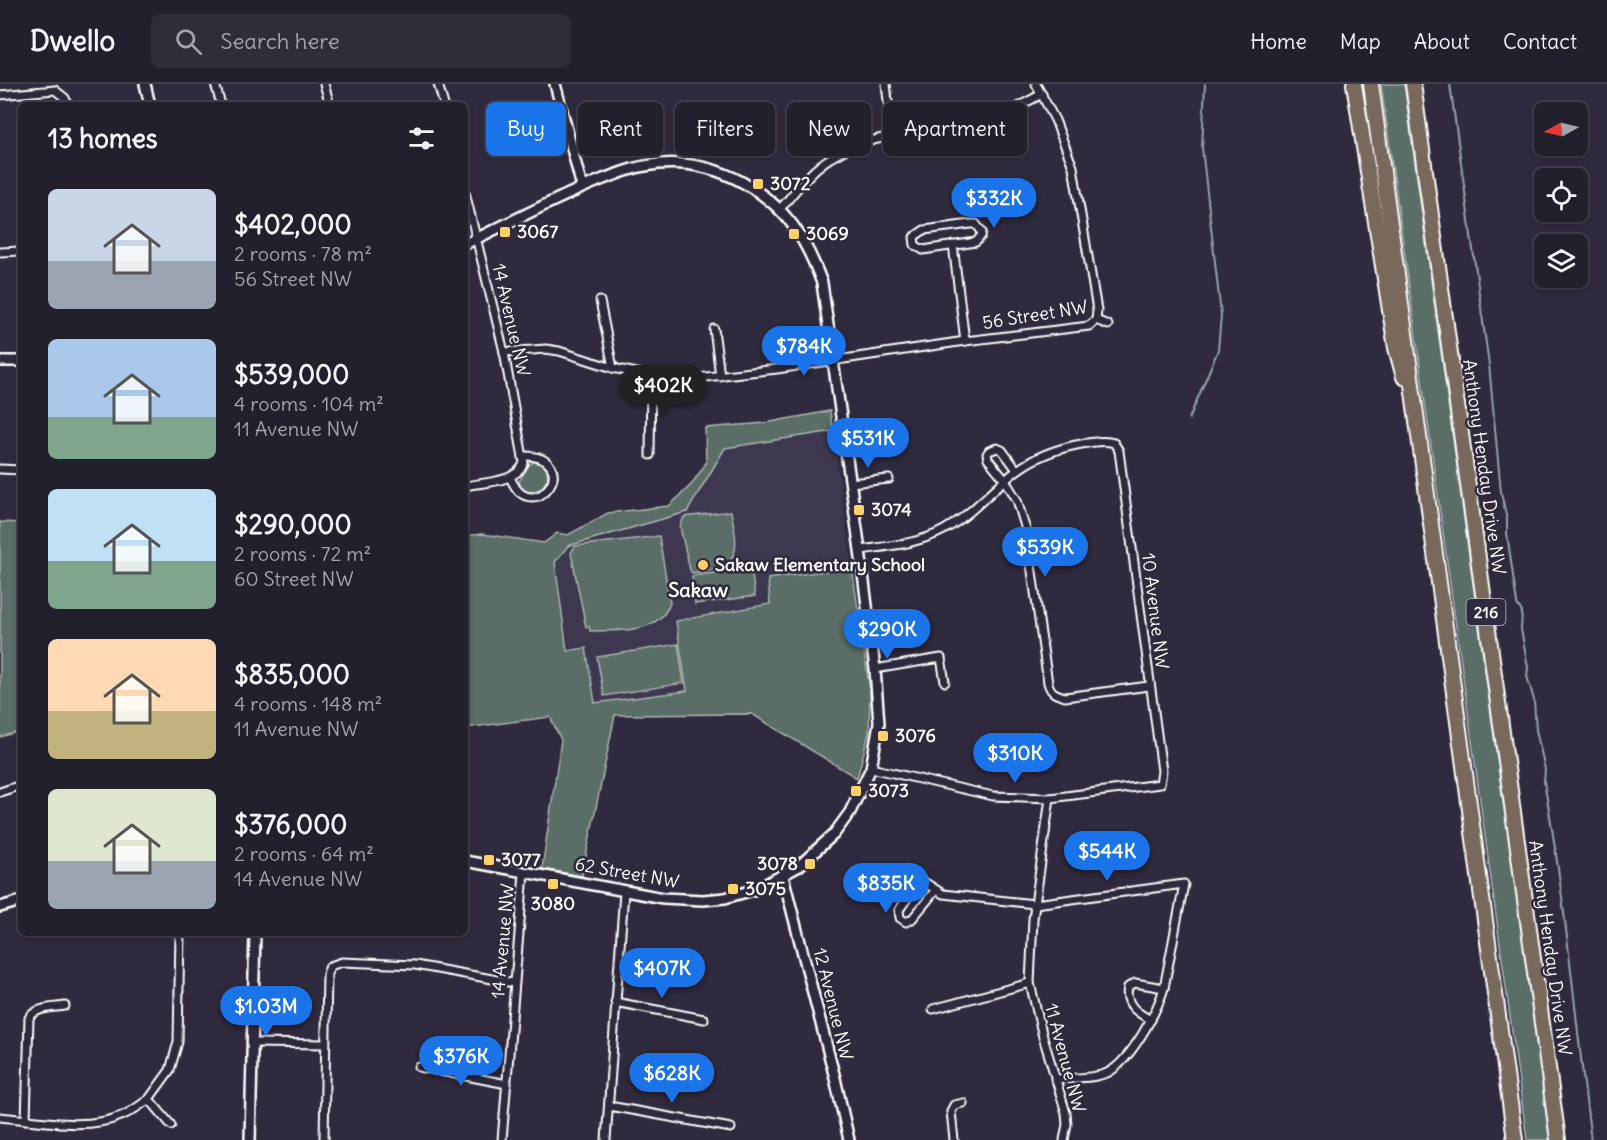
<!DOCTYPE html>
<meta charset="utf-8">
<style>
body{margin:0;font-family:Delius,sans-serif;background:#2f2d3a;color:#f1f3f6;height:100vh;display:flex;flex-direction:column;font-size:22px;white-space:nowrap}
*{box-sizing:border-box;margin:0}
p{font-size:20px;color:#a3a3aa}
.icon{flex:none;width:33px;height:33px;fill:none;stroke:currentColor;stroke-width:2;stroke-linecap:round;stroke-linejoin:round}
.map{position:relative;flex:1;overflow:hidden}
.sheet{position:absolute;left:18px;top:18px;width:450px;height:834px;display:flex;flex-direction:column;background:#23202e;border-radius:9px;box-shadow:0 3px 9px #0003,0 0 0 2px #403e4a}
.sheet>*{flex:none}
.top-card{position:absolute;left:486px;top:18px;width:570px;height:54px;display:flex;gap:12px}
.needle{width:39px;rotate:262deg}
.buttons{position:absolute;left:1534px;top:18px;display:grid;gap:12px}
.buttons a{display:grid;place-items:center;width:54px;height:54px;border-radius:9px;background:#23202e;box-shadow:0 3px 9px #0003,0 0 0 2px #403e4a;font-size:30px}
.price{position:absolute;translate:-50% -51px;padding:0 14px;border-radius:21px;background:#1a73e8;color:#fff;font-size:20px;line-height:39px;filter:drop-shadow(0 2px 3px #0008)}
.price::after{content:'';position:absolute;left:50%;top:36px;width:18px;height:14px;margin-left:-9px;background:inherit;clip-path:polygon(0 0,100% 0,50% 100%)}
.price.current{background:#222;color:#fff}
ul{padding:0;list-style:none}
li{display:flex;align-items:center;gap:18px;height:150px;padding:0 30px}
li span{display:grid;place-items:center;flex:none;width:168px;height:120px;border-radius:9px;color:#555}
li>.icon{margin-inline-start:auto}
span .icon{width:72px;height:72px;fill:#fffc;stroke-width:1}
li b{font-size:26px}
h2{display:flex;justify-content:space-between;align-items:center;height:72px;padding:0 30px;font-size:26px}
.pill{padding:0 21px;border-radius:9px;background:#23202e;box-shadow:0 3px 9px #0003,0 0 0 2px #403e4a;font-size:21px;line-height:54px}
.pill.current{background:#1a73e8;color:#fff}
header{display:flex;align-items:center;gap:36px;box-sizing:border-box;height:84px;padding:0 30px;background:#23202e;border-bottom:2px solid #403e4a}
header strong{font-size:28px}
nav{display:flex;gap:33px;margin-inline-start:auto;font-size:21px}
.search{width:420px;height:54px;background:#2f2d3a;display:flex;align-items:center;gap:15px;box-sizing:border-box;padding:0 21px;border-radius:9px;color:#a3a3aa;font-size:22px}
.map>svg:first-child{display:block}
</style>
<header>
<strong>Dwello</strong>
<div class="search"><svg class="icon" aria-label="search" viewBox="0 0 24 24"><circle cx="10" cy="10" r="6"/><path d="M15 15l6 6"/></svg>Search here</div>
<nav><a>Home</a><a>Map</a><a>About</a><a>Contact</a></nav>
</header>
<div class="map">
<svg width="1607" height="1056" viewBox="0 0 1607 1056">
<rect width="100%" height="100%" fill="#2f2a3d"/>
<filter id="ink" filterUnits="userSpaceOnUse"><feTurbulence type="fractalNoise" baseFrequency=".0167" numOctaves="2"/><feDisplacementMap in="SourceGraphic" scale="12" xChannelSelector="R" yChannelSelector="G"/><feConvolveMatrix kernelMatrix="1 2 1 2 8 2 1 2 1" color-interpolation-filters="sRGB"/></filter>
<g filter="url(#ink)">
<!-- built -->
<path fill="#3e3950" d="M 833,347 L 852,483 L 768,495 L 771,520 L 676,537 L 687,607 L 594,619 L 586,565 L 567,568 L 555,478 L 568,462 L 686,428 L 725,364 Z"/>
<!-- green -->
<g fill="#5a6d66" stroke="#acb6b2" stroke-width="1.5">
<path d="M 1381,0 L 1404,0 L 1550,1056 L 1527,1056 Z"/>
<path d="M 830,327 L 833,347 L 725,364 L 687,428 L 568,462 L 555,478 L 567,567 L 586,564 L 595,619 L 687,607 L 676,537 L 770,520 L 768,495 L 852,483 L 870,608 L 869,649 L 857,694 L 752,630 L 615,631 L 582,792 L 542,785 L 561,656 L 550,633 L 465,644 L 465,452 L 482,450 L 544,459 L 557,449 L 568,451 L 608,429 L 669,422 L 691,401 L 706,379 L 705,344 L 765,339 Z"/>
<path d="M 535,377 C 545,379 549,387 547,396 L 541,405 L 528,408 L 521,404 L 519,397 L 529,381 Z"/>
<path d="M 731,427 C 734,445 744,473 721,483 C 712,487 701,487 692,489 L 690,486 L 680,443 L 684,433 Z"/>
<path d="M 0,438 L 21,439 L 21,647 L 0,653 Z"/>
<path d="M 659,452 L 670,519 C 659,551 616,546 590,547 L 589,542 L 586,543 L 571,469 L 575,462 Z"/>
<path d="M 751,484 L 755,512 L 695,520 L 692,492 Z"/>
<path d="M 678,560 L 684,599 L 604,612 L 597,573 Z"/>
</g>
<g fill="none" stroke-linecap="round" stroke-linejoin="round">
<!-- stream -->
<g stroke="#95a4ad" stroke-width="2">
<path d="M 1450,0 L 1489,281 L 1501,408 L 1507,436 L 1507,449 L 1517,520 L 1522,528 L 1521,545 L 1528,584 L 1527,592 L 1534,616 L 1536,646 L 1545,685 L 1544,698 C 1566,816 1575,935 1591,1056"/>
<path d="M 1189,335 L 1218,266 L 1221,231 L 1202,64 L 1205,0"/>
</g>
<defs>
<g id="minor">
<path d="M 215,0 L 221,21"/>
<path d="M 324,0 L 330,21"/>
<path d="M 438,0 L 444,21"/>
<path d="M 886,0 L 892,51"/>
<path d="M 1036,0 L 1055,36 L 1073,83 L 1097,226 L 1096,236"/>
<path d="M 0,11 L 55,6 L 65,14 L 68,21"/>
<path d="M 465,108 L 504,268 L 524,379 C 516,399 484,398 465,402"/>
<path d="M 780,125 C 796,107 811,85 832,73 C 874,47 923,51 970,41 C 995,36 1019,22 1042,10"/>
<path d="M 971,140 L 976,140 L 982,148 L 981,152 L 976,158 L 923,166 L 915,161 L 914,153 L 924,146 Z"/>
<path d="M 953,161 L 965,257"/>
<path d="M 0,168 L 21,167"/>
<path d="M 600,217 L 613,284"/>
<path d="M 714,245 L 720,292"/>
<path d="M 504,268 L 546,265 L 559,267 L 613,284 L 651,292 L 697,294 L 777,285 L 965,257 L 1089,242 L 1096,236 L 1108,241"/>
<path d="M 650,371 L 651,292"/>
<path d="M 0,385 L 21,386"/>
<path d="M 1017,386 L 1002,366 L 997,364 L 989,367 L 987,370 L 988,375 L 1005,396 L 1017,416 L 1026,446 L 1048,599 C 1051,609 1055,610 1065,613 L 1149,602"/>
<path d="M 510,393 C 516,407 523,416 539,412 C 565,395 553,370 523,372"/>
<path d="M 850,399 L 889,395"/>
<path d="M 860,466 C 889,462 918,460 944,446 C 971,431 991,406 1015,388 C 1035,372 1062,363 1087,359 C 1096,358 1105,356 1114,359 L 1119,367 L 1162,687 L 1160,700 L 1050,714 L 993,712 L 871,684"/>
<path d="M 875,585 L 941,574 L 945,598"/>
<path d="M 0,708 L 21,701"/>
<path d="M 1050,714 L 1033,835 L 1030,899 L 1043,953 L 1066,1029 L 1067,1040 L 1064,1056"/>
<path d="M 935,807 L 912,835 L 906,838 L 900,834 L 899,826 L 917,800 L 924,798 L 943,810 L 1035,820 L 1184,800 L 1164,904 C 1157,928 1130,978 1107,989 C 1092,995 1071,994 1055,995"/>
<path d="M 615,918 L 704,935"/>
<path d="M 933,925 L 1030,899"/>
<path d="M 1151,936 C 1137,929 1124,920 1128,903 L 1135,899 L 1164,904"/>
<path d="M 252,959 L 325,960"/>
<path d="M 419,983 L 507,1000"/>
<path d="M 609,1022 L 731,1044"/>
<path d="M 0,1033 C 36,1036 87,1047 121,1032 C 132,1028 140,1021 149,1015"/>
<path d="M 26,1036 L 29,934 C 36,923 53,924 65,922"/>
<path d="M 171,1041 L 149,1015 L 170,986 L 178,958 L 180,849"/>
<path d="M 324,1056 L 327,890 L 330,882 L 342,878 L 415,881 L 514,899"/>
<path d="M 502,1056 L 524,789"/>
<path d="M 606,1056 L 624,808"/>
<path d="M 954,1056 L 951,1027 L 954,1021 L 963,1019"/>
</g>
<g id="tertiary">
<path d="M 145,0 L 150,21"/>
<path d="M 555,0 L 582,103"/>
<path d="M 465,160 C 512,138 557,113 606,94 C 618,90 631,84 645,82 C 678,76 712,82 742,98 C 786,122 805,153 822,199 L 860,466 L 875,585 L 879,639 L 871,684 L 850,728 L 834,750 L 799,782 L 757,805 L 725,814 L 703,816 L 663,814 L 465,777"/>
<path d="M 0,277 L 21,277"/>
<path d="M 783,792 L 835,994 L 849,1056"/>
<path d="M 0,823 L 21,817"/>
<path d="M 250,1056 L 255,849"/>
</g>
<g id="motorway">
<path d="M 1354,0 L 1396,264 L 1404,293"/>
<path d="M 1371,0 L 1515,1056"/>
<path d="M 1413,0 L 1558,1056"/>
</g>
</defs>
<!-- minor casing -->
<use href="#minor" stroke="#fff" stroke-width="11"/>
<!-- tertiary casing -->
<use href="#tertiary" stroke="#fff" stroke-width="14"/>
<!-- motorway casing -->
<use href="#motorway" stroke="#fff" stroke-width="18"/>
<!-- minor -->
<use href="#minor" stroke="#2f2a3d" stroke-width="7"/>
<!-- tertiary -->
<use href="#tertiary" stroke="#2f2a3d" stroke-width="9"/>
<!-- motorway -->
<use href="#motorway" stroke="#78695c" stroke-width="14"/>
</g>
</g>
<!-- markers -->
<g fill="#ffd166" stroke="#2f2a3d" stroke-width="2">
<rect x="752" y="94" width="12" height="12" rx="3"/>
<rect x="499" y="142" width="12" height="12" rx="3"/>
<rect x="788" y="144" width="12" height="12" rx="3"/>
<rect x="853" y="420" width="12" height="12" rx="3"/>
<circle cx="703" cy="481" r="6"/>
<rect x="877" y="646" width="12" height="12" rx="3"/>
<rect x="850" y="701" width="12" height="12" rx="3"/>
<rect x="483" y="770" width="12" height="12" rx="3"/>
<rect x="804" y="774" width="12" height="12" rx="3"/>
<rect x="547" y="794" width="12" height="12" rx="3"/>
<rect x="727" y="799" width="12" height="12" rx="3"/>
</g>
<g text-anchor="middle" stroke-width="5" stroke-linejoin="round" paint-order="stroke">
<!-- shield labels -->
<rect fill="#2f2a3d" stroke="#c1bfc5" stroke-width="1.5" x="1466.5" y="515" width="39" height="26" rx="4.5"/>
<g font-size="16" font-weight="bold" fill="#fff">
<text x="1486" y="534">216</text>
</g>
<!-- poi labels -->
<g font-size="18" font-weight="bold" fill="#fff" stroke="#2f2a3d" text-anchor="start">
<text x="770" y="106">3072</text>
<text x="517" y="154">3067</text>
<text x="806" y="156">3069</text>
<text x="871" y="432">3074</text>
<text x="715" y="487">Sakaw Elementary School</text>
<text x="895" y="658">3076</text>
<text x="868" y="713">3073</text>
<text x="501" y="782">3077</text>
<text x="798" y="786" text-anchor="end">3078</text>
<text x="745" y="811">3075</text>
<text x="553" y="826" text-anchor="middle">3080</text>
</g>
<!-- street labels -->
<g font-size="18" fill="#fff" stroke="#2f2a3d">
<text transform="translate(1035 231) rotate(-9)" y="6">56 Street NW</text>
<text transform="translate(511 236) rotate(77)" y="6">14 Avenue NW</text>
<text transform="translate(1484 383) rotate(82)" y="6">Anthony Henday Drive NW</text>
<text transform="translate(1155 527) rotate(83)" y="6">10 Avenue NW</text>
<text transform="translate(627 789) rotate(10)" y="6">62 Street NW</text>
<text transform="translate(503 857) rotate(-85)" y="6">14 Avenue NW</text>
<text transform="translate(1550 864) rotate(82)" y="6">Anthony Henday Drive NW</text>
<text transform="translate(833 920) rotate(76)" y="6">12 Avenue NW</text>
<text transform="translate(1065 974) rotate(75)" y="6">11 Avenue NW</text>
</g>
<!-- neighbourhood labels -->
<g font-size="20" font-weight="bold" fill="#fff" stroke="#2f2a3d">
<text x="698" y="513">Sakaw</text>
</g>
</g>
</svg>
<div class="buttons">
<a><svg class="needle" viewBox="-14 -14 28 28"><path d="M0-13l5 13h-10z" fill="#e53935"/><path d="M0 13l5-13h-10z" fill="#a3a3aa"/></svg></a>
<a><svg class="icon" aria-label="locate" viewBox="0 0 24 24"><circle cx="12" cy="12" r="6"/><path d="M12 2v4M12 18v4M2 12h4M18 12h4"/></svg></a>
<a><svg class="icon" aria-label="layers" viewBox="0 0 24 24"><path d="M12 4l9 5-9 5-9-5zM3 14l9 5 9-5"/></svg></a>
</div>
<b class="price" style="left:994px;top:145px">$332K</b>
<b class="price" style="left:804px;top:293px">$784K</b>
<b class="price current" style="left:663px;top:332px">$402K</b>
<b class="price" style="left:868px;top:385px">$531K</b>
<b class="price" style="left:1045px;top:494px">$539K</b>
<b class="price" style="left:887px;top:576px">$290K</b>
<b class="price" style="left:1015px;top:700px">$310K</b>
<b class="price" style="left:1107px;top:798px">$544K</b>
<b class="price" style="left:886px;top:830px">$835K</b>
<b class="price" style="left:662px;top:915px">$407K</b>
<b class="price" style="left:266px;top:953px">$1.03M</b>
<b class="price" style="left:461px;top:1003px">$376K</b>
<b class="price" style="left:672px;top:1020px">$628K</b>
<div class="top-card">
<a class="pill current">Buy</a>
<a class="pill">Rent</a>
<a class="pill">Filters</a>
<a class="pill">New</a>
<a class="pill">Apartment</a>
</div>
<section class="sheet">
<h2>13 homes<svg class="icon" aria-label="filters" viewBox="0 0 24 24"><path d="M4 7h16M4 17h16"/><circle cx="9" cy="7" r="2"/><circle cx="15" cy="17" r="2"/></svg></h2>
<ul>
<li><span style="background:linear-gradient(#c9d6e8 60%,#9aa5b1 0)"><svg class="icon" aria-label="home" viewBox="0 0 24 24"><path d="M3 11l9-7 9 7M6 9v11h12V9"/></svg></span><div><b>$402,000</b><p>2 rooms · 78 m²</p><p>56 Street NW</p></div></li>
<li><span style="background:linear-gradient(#a9c7e8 65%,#7fa58c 0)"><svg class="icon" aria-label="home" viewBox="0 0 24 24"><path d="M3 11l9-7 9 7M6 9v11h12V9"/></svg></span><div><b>$539,000</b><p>4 rooms · 104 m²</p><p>11 Avenue NW</p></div></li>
<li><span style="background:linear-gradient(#bfe0f5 60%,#7fa58c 0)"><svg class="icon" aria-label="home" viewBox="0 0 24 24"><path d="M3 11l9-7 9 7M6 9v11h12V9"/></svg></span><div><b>$290,000</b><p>2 rooms · 72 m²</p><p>60 Street NW</p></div></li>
<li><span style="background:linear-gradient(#ffd9b3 60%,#c2b280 0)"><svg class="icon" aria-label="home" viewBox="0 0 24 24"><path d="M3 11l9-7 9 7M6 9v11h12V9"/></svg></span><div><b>$835,000</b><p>4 rooms · 148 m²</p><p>11 Avenue NW</p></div></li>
<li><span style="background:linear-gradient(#dfe7d0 60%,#9aa5b1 0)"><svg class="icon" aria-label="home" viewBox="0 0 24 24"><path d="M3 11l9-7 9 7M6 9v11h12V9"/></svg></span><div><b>$376,000</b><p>2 rooms · 64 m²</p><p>14 Avenue NW</p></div></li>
</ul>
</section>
</div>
